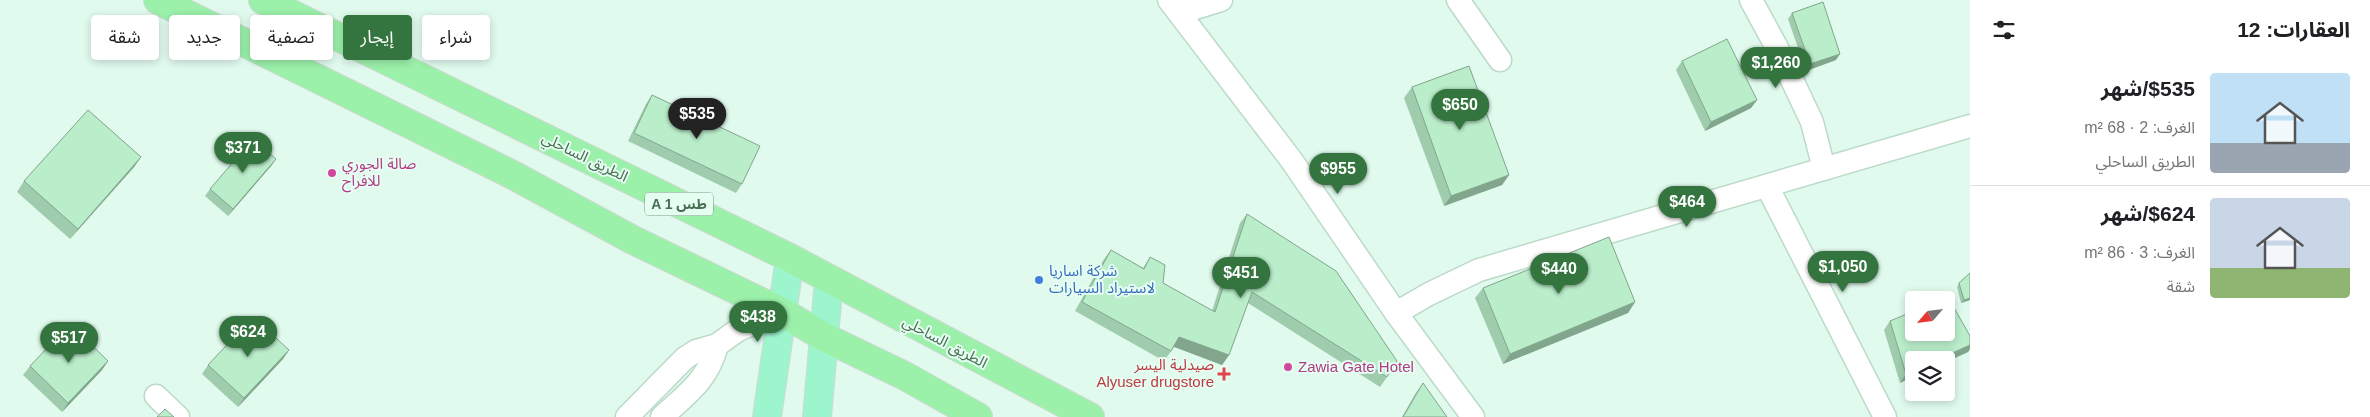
<!DOCTYPE html>
<html lang="ar">
<meta charset="utf-8">
<style>
body{margin:0;font-family:Arial,"Noto Sans Arabic",sans-serif;background:#f2f2f2;color:#202124;direction:rtl;height:100vh;display:flex;flex-direction:column;font-size:19px;white-space:nowrap}
*{box-sizing:border-box;margin:0}
p{font-size:16px;color:#757577}
.icon{flex:none;width:28px;height:28px;fill:none;stroke:currentColor;stroke-width:2;stroke-linecap:round;stroke-linejoin:round}
.map{position:relative;flex:1;overflow:hidden;direction:ltr}
.details{display:flex;flex-direction:column;background:#fff;width:400px}
.details>*{flex:none}
.banner{position:absolute;left:15px;top:15px;width:475px;height:45px;direction:rtl;display:flex;gap:10px}
.needle{width:32px;rotate:242deg}
.controls{position:absolute;left:1905px;top:291px;display:grid;gap:10px}
.controls a{display:grid;place-items:center;width:50px;height:50px;border-radius:5px;background:#fff;box-shadow:0 2px 8px #0003;font-size:25px}
.price{position:absolute;translate:-50% -42px;padding:0 11px;border-radius:18px;background:#34753f;color:#fff;font-size:16px;line-height:32px;filter:drop-shadow(0 1px 2px #0008)}
.price::after{content:'';position:absolute;left:50%;top:30px;width:15px;height:11px;margin-left:-8px;background:inherit;clip-path:polygon(0 0,100% 0,50% 100%)}
.price.active{background:#222;color:#fff}
ul{padding:0;list-style:none}
li{display:flex;align-items:center;gap:15px;height:125px;padding:0 20px}
li+li{border-top:1px solid #e0e0e0}
li span{display:grid;place-items:center;flex:none;width:140px;height:100px;border-radius:5px;color:#555}
li>.icon{margin-inline-start:auto}
span .icon{width:60px;height:60px;fill:#fffc;stroke-width:1}
li b{font-size:21px}
h2{display:flex;justify-content:space-between;align-items:center;height:60px;padding:0 20px;font-size:21px}
.chip{padding:0 18px;border-radius:5px;background:#fff;box-shadow:0 2px 8px #0003;font-size:18px;line-height:45px}
.chip.active{background:#34753f;color:#fff}
main{display:flex;flex:1;min-height:0}
.map>svg:first-child{display:block}
</style>
<main>
<section class="details">
<h2>العقارات: 12<svg class="icon" aria-label="filters" viewBox="0 0 24 24"><path d="M4 7h16M4 17h16"/><circle cx="9" cy="7" r="2"/><circle cx="15" cy="17" r="2"/></svg></h2>
<ul>
<li><span style="background:linear-gradient(#bfe0f5 70%,#9aa5b1 0)"><svg class="icon" aria-label="home" viewBox="0 0 24 24"><path d="M3 11l9-7 9 7M6 9v11h12V9"/></svg></span><div><b>$535/شهر</b><p>الغرف: 2 · 68 m²</p><p>الطريق الساحلي</p></div></li>
<li><span style="background:linear-gradient(#c9d6e8 70%,#8fb573 0)"><svg class="icon" aria-label="home" viewBox="0 0 24 24"><path d="M3 11l9-7 9 7M6 9v11h12V9"/></svg></span><div><b>$624/شهر</b><p>الغرف: 3 · 86 m²</p><p>شقة</p></div></li>
</ul>
</section>
<div class="map">
<svg width="1970" height="417" viewBox="0 0 1970 417">
<rect width="100%" height="100%" fill="#e0faee"/>
<g fill="none" stroke-linecap="round" stroke-linejoin="round">
<defs>
<g id="minor">
<path d="M 1169,0 L 1292,161 L 1396,313 L 1473,417"/>
<path d="M 1458,0 L 1500,60"/>
<path d="M 1751,0 L 1776,46 L 1812,122 L 1824,169"/>
<path d="M 1179,13 L 1221,0"/>
<path d="M 1767,186 L 1885,417"/>
<path d="M 1396,313 L 1429,294 L 1479,270 L 1970,126"/>
<path d="M 156,396 L 178,417"/>
<path d="M 627,417 L 685,358 L 696,351 L 717,345 L 738,330 L 782,312"/>
<path d="M 662,417 C 688,393 708,380 717,345"/>
</g>
<g id="major">
<path d="M 767,417 L 790,258"/>
<path d="M 817,417 L 829,280"/>
</g>
<g id="highway">
<path d="M 158,0 L 511,174 L 633,240 L 782,312 L 824,337 L 905,376 L 978,417"/>
<path d="M 263,0 L 790,258 L 1090,417"/>
</g>
</defs>
<!-- minor casing -->
<use href="#minor" stroke="#bbdac7" stroke-width="25"/>
<!-- major casing -->
<use href="#major" stroke="#d0d9d3" stroke-width="30"/>
<!-- highway casing -->
<use href="#highway" stroke="#d0d9d3" stroke-width="30"/>
<!-- minor -->
<use href="#minor" stroke="#fff" stroke-width="22"/>
<!-- major -->
<use href="#major" stroke="#9cf5cd" stroke-width="28"/>
<!-- highway -->
<use href="#highway" stroke="#9bf0aa" stroke-width="28"/>
</g>
<!-- wall -->
<g fill="#a0ccae">
<path d="M 1792,13 L 1836,60 L 1806,71 L 1788,19 Z"/>
<path d="M 1682,61 L 1757,100 L 1751,108 L 1705,131 L 1676,70 Z"/>
<path d="M 1412,87 L 1509,175 L 1502,185 L 1444,206 L 1404,98 Z"/>
<path d="M 652,95 L 742,184 L 736,193 L 628,141 L 646,104 Z"/>
<path d="M 141,157 L 134,167 L 70,239 L 17,192 L 24,181 Z"/>
<path d="M 272,165 L 228,216 L 205,196 L 210,189 Z"/>
<path d="M 1247,214 L 1387,377 L 1380,387 L 1248,303 L 1229,355 L 1222,365 L 1174,347 L 1164,361 L 1075,311 L 1104,259 L 1111,250 L 1143,268 L 1150,257 L 1163,283 L 1212,311 L 1240,223 Z"/>
<path d="M 1970,273 L 1970,300 L 1961,303 L 1957,287 L 1959,283 Z"/>
<path d="M 1483,288 L 1635,302 L 1628,313 L 1503,364 L 1475,298 Z"/>
<path d="M 1890,321 L 1970,336 L 1970,349 L 1968,352 L 1946,362 L 1946,360 L 1914,360 L 1914,376 L 1900,383 L 1884,330 Z"/>
<path d="M 289,350 L 283,359 L 238,407 L 202,374 L 208,365 Z"/>
<path d="M 108,361 L 102,370 L 62,412 L 23,375 L 30,366 Z"/>
<path d="M 1423,383 L 1447,417 L 1402,417 L 1415,394 Z"/>
</g>
<!-- shaded-wall -->
<g fill="#82a68d">
<path d="M 1840,54 L 1836,60 L 1806,71 L 1810,64 Z"/>
<path d="M 1757,100 L 1751,108 L 1705,131 L 1711,122 Z"/>
<path d="M 141,157 L 134,167 L 70,239 L 78,229 Z"/>
<path d="M 276,159 L 272,165 L 228,216 L 233,209 Z"/>
<path d="M 1509,175 L 1502,185 L 1444,206 L 1451,196 Z"/>
<path d="M 1970,298 L 1970,300 L 1961,303 L 1964,300 Z"/>
<path d="M 1635,302 L 1628,313 L 1503,364 L 1510,354 Z"/>
<path d="M 1179,337 L 1229,355 L 1222,365 L 1172,346 Z"/>
<path d="M 1970,345 L 1970,349 L 1968,352 L 1946,362 L 1946,360 L 1937,360 Z"/>
<path d="M 289,350 L 283,359 L 238,407 L 244,398 Z"/>
<path d="M 108,361 L 102,370 L 62,412 L 68,403 Z"/>
<path d="M 1914,370 L 1914,376 L 1900,383 L 1906,374 Z"/>
</g>
<!-- building -->
<g fill="#baedca" stroke="#82a68d">
<path d="M 1823,2 L 1840,54 L 1810,64 L 1792,13 Z"/>
<path d="M 1727,39 L 1757,100 L 1711,122 L 1682,61 Z"/>
<path d="M 1469,66 L 1509,175 L 1451,196 L 1412,87 Z"/>
<path d="M 652,95 L 760,146 L 742,184 L 634,133 Z"/>
<path d="M 88,110 L 141,157 L 78,229 L 24,181 Z"/>
<path d="M 253,139 L 276,159 L 233,209 L 210,189 Z"/>
<path d="M 1247,214 L 1336,271 L 1397,361 L 1387,377 L 1252,292 L 1229,355 L 1179,337 L 1171,351 L 1082,302 L 1111,250 L 1144,269 L 1150,257 L 1165,265 L 1163,283 L 1215,312 Z"/>
<path d="M 1609,237 L 1635,302 L 1510,354 L 1483,288 Z"/>
<path d="M 1970,273 L 1970,298 L 1964,300 L 1959,283 Z"/>
<path d="M 1948,297 L 1970,336 L 1970,345 L 1937,360 L 1914,360 L 1914,370 L 1906,374 L 1890,321 L 1914,311 L 1914,332 L 1946,332 L 1946,300 L 1940,300 Z"/>
<path d="M 253,317 L 289,350 L 244,398 L 208,365 Z"/>
<path d="M 70,324 L 108,361 L 68,403 L 30,366 Z"/>
<path d="M 1423,383 L 1447,417 L 1403,417 Z"/>
<path d="M 165,409 L 174,417 L 157,417 Z"/>
</g>
<!-- markers -->
<g fill="#d1479c" stroke="#e6fdf2" stroke-width="2">
<circle cx="332" cy="173" r="5"/>
<circle cx="1288" cy="367" r="5"/>
</g>
<circle fill="#3f7fe0" stroke="#e6fdf2" stroke-width="2" cx="1039" cy="280" r="5"/>
<path fill="#e0444e" stroke="#e6fdf2" stroke-width="2" d="M1221.5 366.5h5v5h5v5h-5v5h-5v-5h-5v-5h5z"/>
<g text-anchor="middle" stroke-width="4" stroke-linejoin="round" paint-order="stroke">
<!-- shield labels -->
<rect fill="#e6fdf2" stroke="#799983" stroke-width="1" x="645" y="192.5" width="68" height="23" rx="4"/>
<g font-size="14" font-weight="bold" fill="#4a6e54">
<text x="679" y="209">A 1 طس</text>
</g>
<!-- street labels -->
<g font-size="15" fill="#4a6e54" stroke="#e6fdf2">
<text transform="translate(585 157) rotate(26)" y="5">الطريق الساحلي</text>
<text transform="translate(945 342) rotate(28)" y="5">الطريق الساحلي</text>
</g>
<!-- hotel labels -->
<g font-size="15" fill="#b23c85" stroke="#e6fdf2" text-anchor="start">
<text x="342" y="169">صالة الجوري<tspan x="342" dy="17">للافراح</tspan></text>
<text x="1298" y="372">Zawia Gate Hotel</text>
</g>
<!-- shop labels -->
<g font-size="15" fill="#366cbe" stroke="#e6fdf2" text-anchor="start">
<text x="1049" y="276">شركة اساريا<tspan x="1049" dy="17">لاستيراد السيارات</tspan></text>
</g>
<!-- health labels -->
<g font-size="15" fill="#be3a42" stroke="#e6fdf2" text-anchor="end">
<text x="1214" y="370">صيدلية اليسر<tspan x="1214" dy="17">Alyuser drugstore</tspan></text>
</g>
</g>
</svg>
<div class="controls">
<a><svg class="needle" viewBox="-14 -14 28 28"><path d="M0-13l5 13h-10z" fill="#e53935"/><path d="M0 13l5-13h-10z" fill="#757577"/></svg></a>
<a><svg class="icon" aria-label="layers" viewBox="0 0 24 24"><path d="M12 4l9 5-9 5-9-5zM3 14l9 5 9-5"/></svg></a>
</div>
<b class="price" style="left:1776px;top:89px">$1,260</b>
<b class="price" style="left:1460px;top:131px">$650</b>
<b class="price active" style="left:697px;top:140px">$535</b>
<b class="price" style="left:243px;top:174px">$371</b>
<b class="price" style="left:1338px;top:195px">$955</b>
<b class="price" style="left:1687px;top:228px">$464</b>
<b class="price" style="left:1843px;top:293px">$1,050</b>
<b class="price" style="left:1559px;top:295px">$440</b>
<b class="price" style="left:1241px;top:299px">$451</b>
<b class="price" style="left:758px;top:343px">$438</b>
<b class="price" style="left:248px;top:358px">$624</b>
<b class="price" style="left:69px;top:364px">$517</b>
<div class="banner">
<a class="chip">شراء</a>
<a class="chip active">إيجار</a>
<a class="chip">تصفية</a>
<a class="chip">جديد</a>
<a class="chip">شقة</a>
</div>
</div>
</main>
